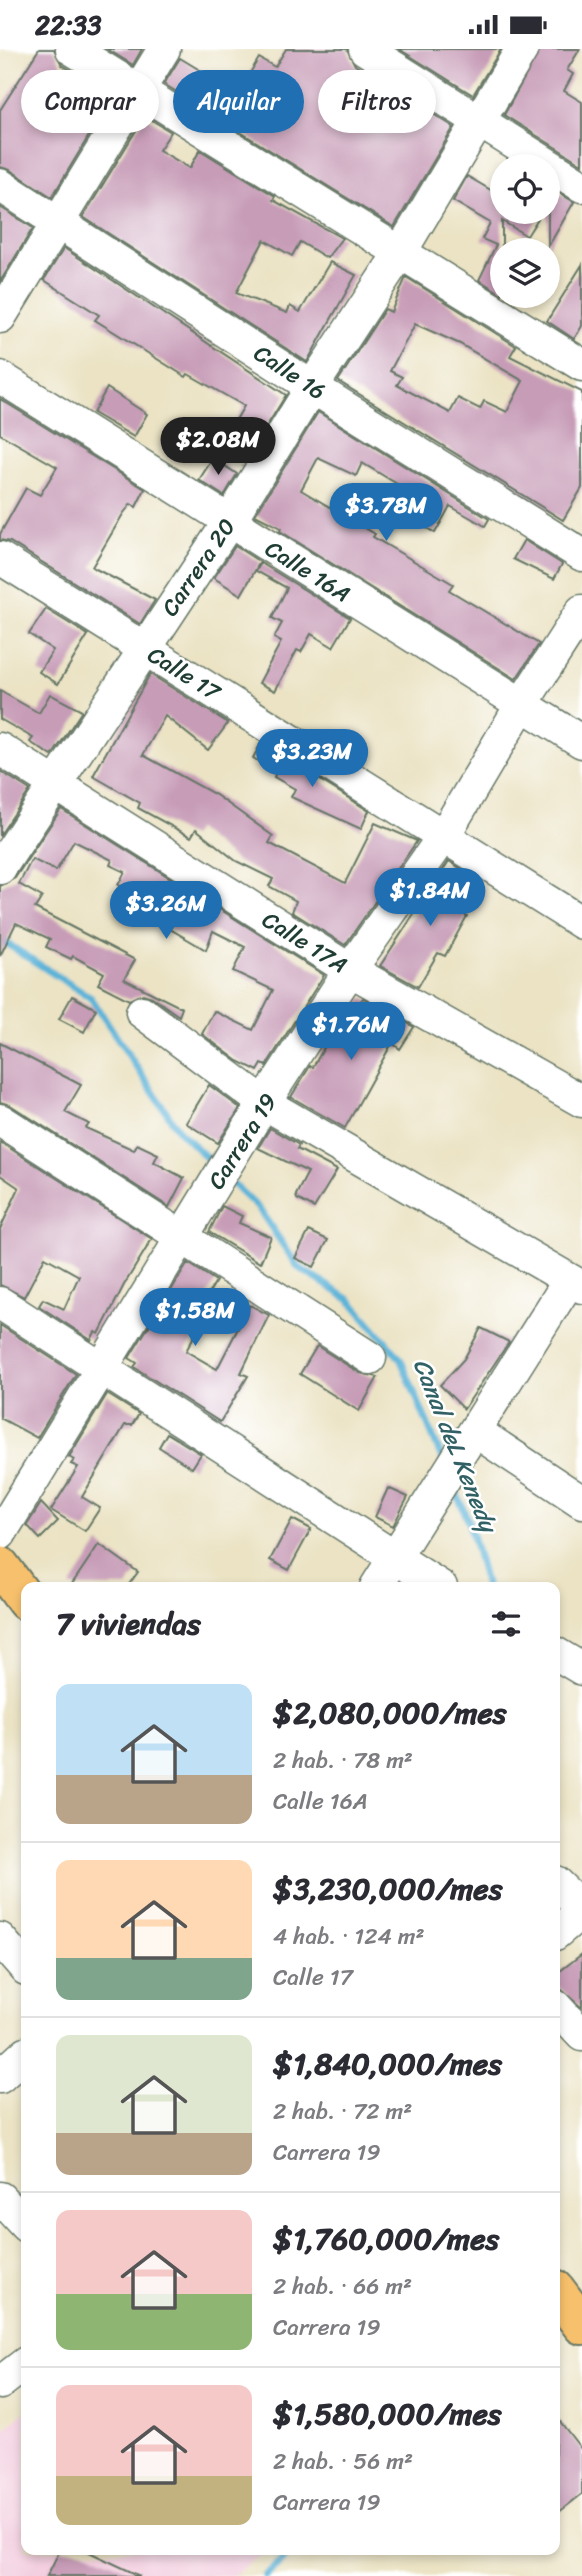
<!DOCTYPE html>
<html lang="es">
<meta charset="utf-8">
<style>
body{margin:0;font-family:Sriracha,sans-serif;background:#f2f2f3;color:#2b2b33;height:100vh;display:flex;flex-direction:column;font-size:26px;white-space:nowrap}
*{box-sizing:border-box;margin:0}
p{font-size:23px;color:#7c7c81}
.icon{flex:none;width:38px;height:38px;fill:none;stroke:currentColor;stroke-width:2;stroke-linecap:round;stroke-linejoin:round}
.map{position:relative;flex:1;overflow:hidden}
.sheet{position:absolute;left:21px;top:1533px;width:539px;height:973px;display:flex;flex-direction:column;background:#fff;border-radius:14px;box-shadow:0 4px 10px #0003}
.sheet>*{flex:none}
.hud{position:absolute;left:21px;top:21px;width:541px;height:63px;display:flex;gap:14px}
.controls{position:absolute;left:490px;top:105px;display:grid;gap:14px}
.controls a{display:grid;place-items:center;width:70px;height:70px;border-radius:50%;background:#fff;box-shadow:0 4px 10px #0003;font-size:35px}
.price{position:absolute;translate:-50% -60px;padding:0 16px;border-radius:24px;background:#1f6fb2;color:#fff;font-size:23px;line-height:46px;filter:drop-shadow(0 2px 4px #0008)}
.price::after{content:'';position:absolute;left:50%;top:42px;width:21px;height:16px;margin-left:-10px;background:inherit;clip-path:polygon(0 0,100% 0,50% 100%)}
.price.on{background:#222;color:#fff}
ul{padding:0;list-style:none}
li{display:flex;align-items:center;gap:21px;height:175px;padding:0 35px}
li+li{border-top:2px solid #e1e1e2}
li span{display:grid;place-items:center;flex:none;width:196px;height:140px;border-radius:14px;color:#555}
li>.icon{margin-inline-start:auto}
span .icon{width:84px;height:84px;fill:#fffc;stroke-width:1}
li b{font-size:30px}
h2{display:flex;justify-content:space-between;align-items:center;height:84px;padding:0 35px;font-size:30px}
.tag{padding:0 24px;border-radius:32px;background:#fff;box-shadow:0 4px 10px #0003;font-size:24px;line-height:63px}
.tag.on{background:#1f6fb2;color:#fff}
.status{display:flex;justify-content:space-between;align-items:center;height:49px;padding:0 35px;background:#fff;direction:ltr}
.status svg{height:19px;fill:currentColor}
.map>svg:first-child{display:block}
</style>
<div class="status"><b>22:33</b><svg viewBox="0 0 49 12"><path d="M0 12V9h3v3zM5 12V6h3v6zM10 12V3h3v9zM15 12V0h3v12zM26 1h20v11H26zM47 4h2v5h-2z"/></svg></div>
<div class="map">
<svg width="582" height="2527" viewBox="0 0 582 2527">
<rect width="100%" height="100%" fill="#fff"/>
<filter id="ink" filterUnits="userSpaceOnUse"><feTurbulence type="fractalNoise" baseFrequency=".0143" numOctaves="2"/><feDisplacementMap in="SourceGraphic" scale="14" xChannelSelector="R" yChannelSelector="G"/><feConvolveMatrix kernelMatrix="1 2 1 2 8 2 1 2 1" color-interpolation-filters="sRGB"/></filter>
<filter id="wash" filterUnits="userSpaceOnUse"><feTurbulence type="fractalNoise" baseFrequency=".00686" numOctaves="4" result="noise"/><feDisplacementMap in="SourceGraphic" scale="28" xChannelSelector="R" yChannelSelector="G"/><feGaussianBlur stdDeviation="1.57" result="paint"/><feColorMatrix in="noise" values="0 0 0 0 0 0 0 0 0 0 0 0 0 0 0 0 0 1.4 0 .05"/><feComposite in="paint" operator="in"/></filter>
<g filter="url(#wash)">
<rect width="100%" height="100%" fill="#ebe3c4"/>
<!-- built -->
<path fill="#f3cfdf" d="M 26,2361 L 26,2501 L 268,2501 L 232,2527 L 0,2527 L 0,2385 Z"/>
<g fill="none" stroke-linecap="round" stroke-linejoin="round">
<!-- stream -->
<g stroke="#5bb3d8" stroke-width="7">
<path d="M 0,890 L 91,949 L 179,1082 L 215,1117"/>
<path d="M 228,1130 L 259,1160 L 298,1218 L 350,1251 L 400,1309 L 443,1412"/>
<path d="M 452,1433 L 469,1474 L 486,1538"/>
<path d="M 265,2527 L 293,2501"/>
</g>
</g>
<g id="blocks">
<!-- building -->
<g fill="#c79cb7" fill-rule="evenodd">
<path d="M 39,0 L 54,0 L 62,16 L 113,47 L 52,148 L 10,121 L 0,118 L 0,61 Z"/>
<path d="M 107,0 L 142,0 L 133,16 Z"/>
<path d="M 286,0 L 347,0 L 355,16 L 454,78 L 394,178 L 221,71 L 223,68 L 219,65 L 233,39 L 239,42 L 259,9 L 275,18 Z"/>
<path d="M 399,0 L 501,0 L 473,46 Z"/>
<path d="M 540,0 L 580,0 L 567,21 L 573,25 L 564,42 L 582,53 L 582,115 L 504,66 Z"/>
<path d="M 180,9 L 208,26 L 191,52 L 164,35 Z"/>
<path d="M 145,67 L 171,83 L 159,101 L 190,119 L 200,101 L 275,147 L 273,151 L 342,189 L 327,209 L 300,193 L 292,207 L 264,191 L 236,244 L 287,264 L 290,257 L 300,263 L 330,213 L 356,226 L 307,313 L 83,168 Z"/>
<path d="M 467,127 L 501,147 L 502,145 L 502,163 L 542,163 L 527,187 L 502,172 L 502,245 L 479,231 L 496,196 L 482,190 L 490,174 L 453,152 Z"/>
<path d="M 548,137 L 574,153 L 548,198 Z"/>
<path d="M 0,158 L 33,179 L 0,233 Z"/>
<path d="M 64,199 L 286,346 L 255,396 L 230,381 L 244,357 L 188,325 L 186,328 L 95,271 L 99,266 L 44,231 Z"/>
<path d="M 582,216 L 582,277 L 574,290 L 547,272 Z"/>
<path d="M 406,228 L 516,297 L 510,307 L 582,343 L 582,439 L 563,471 L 338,332 L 385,260 L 391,263 ZM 415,275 L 460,295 L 523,332 L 507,363 L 484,352 L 480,360 L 458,349 L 450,364 L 397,336 L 402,328 L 390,322 Z"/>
<path d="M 107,339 L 147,365 L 134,388 L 93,364 Z"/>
<path d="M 0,350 L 145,440 L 136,458 L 131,455 L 123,465 L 92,518 L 155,551 L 140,575 L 10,493 L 0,491 L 0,485 L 26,439 L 40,446 L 57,418 L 0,385 Z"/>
<path d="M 318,363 L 489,470 L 485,477 L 450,457 L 435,484 L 412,470 L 424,451 L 362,414 L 356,427 L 318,409 L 301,441 L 375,485 L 373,488 L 453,535 L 449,541 L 539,595 L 516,630 L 280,482 L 281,479 L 255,466 Z"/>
<path d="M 213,409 L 237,425 L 224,447 L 199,431 Z"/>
<path d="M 524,491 L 562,515 L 554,530 L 513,510 Z"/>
<path d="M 235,497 L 260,513 L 241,546 L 214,529 Z"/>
<path d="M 261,514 L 350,569 L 333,598 L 311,585 L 301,603 L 297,601 L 275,642 L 259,634 L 281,593 L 274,589 L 282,574 L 272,569 L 287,539 L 256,522 Z"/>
<path d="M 46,560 L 88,586 L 58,635 L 39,623 L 53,601 L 29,585 Z"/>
<path d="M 150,625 L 228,674 L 208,701 L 165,667 L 143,706 L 216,746 L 273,787 L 269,794 L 345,834 L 375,774 L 417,792 L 345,896 L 292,863 L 296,852 L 269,837 L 273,830 L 236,812 L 196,780 L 191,788 L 138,759 L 140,754 L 93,727 Z"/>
<path d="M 0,642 L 39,664 L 50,645 L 82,662 L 52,707 L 30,693 L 33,689 L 0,670 Z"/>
<path d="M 261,694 L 369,762 L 361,780 L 291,748 L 295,740 L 274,728 L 276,723 L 253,709 Z"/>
<path d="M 0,722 L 30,741 L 0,786 Z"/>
<path d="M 61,760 L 324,926 L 266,1017 L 262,1015 L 258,1022 L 238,1012 L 202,985 L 214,962 L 253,981 L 273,941 L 233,922 L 245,898 L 213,882 L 206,901 L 170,880 L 178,867 L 118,836 L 125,823 L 110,816 L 112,811 L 74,792 L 56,822 L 32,810 L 19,835 L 42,848 L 35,859 L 135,911 L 124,930 L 182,959 L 179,967 L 152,948 L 143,945 L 129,951 L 98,935 L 104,924 L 73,907 L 71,910 L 46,898 L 50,890 L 16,874 L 0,907 L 0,837 L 15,829 Z"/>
<path d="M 449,812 L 472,827 L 455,861 L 467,867 L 445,907 L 438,904 L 418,938 L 380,917 Z"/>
<path d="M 72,947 L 96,960 L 84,983 L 59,970 Z"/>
<path d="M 363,949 L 414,978 L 400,1000 L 392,994 L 345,1079 L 291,1048 L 310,1017 L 313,1018 L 341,969 L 346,972 Z"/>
<path d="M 0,994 L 81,1036 L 65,1063 L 89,1075 L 86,1079 L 134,1101 L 137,1095 L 158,1105 L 154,1113 L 184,1129 L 169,1158 L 10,1056 L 0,1053 Z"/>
<path d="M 209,1036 L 240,1059 L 218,1094 L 186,1074 Z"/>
<path d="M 270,1079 L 299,1096 L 297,1100 L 337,1121 L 314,1159 L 297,1150 L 296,1146 L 308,1123 L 258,1099 Z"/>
<path d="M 0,1093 L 152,1190 L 124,1236 L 99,1285 L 95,1283 L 91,1291 L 39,1257 L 43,1250 L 64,1260 L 79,1227 L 45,1208 L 24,1248 L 0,1236 L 0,1180 L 19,1139 L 0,1126 Z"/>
<path d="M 222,1157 L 242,1167 L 239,1174 L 271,1188 L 260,1214 L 209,1183 Z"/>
<path d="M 309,1182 L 328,1191 L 314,1218 L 295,1209 Z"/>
<path d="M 188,1214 L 216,1232 L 192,1272 L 200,1276 L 186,1302 L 217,1320 L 250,1256 L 269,1266 L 241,1324 L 248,1327 L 220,1373 L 134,1318 L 137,1314 L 129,1309 Z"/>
<path d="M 0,1276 L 76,1325 L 37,1389 L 0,1369 Z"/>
<path d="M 481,1279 L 509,1293 L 464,1360 L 440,1336 L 464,1310 Z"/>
<path d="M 317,1297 L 360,1324 L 378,1328 L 359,1362 L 300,1325 Z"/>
<path d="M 107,1345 L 139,1365 L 132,1376 L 125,1376 L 82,1448 L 100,1459 L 85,1482 L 51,1461 L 78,1418 L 71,1415 L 74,1411 L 69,1408 Z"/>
<path d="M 167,1384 L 201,1405 L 192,1419 L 159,1398 Z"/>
<path d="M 388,1439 L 408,1448 L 393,1477 L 375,1468 Z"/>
<path d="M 41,1454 L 58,1472 L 40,1490 L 27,1476 Z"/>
<path d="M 292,1470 L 311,1480 L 289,1521 L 270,1511 Z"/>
<path d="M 99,1495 L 138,1523 L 127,1538 L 70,1538 Z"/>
<path d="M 582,1905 L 582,1959 L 555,1935 L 555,1926 Z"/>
<path d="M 555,2366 L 582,2401 L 582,2445 L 555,2466 Z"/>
<path d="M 60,2501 L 85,2501 L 140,2527 L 47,2527 Z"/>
</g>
</g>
</g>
<g filter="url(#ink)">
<use href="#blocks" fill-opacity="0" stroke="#676" stroke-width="2"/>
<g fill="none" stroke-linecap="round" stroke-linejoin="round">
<defs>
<g id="minor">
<path d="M 72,0 L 582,316"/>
<path d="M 365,0 L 582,137"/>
<path d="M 0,136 L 312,338 L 582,506"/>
<path d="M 0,268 L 164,0"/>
<path d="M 0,328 L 582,693"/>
<path d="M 0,509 L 582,874"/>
<path d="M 0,700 L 350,921 L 582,1052"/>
<path d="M 0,819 L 229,473 L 312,338 L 400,204 L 522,0"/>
<path d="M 142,963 L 264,1054 L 582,1238"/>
<path d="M 0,1071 L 370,1309"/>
<path d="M 0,1254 L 441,1538"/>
<path d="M 475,1382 L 582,1453"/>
<path d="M 0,1485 L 264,1054 L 350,921 L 443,788 L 522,655 L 582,562"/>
<path d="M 376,1538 L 569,1232"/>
<path d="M 555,1604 L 582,1620"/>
<path d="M 555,1833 L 582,1859"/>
<path d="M 555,1885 L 582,1862"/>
<path d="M 0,1890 L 26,1920"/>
<path d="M 555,1957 L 582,1986"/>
<path d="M 0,2028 L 26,2004"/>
<path d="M 0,2149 L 26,2177"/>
<path d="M 0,2334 L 26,2314"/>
</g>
<g id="major">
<path d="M 0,1517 L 26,1552"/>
<path d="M 555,2240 L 582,2276"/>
</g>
</defs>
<!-- minor casing -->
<use href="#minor" stroke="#676" stroke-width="35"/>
<!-- major casing -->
<use href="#major" stroke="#676" stroke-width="42"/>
<!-- minor -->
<use href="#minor" stroke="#fff" stroke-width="32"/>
<!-- major -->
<use href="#major" stroke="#f7c06c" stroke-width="38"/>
</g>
</g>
<g text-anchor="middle" stroke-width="5" stroke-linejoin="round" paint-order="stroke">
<!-- street labels -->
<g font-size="23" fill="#1f3d34" stroke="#fff">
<text transform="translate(290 323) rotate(33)" y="8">Calle 16</text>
<text transform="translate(198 518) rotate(-56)" y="8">Carrera 20</text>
<text transform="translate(308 522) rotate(32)" y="8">Calle 16A</text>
<text transform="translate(184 624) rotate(32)" y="8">Calle 17</text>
<text transform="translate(305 893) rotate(32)" y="8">Calle 17A</text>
<text transform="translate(242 1092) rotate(-58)" y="8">Carrera 19</text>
</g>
<!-- water labels -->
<g font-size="24" font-style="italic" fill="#316065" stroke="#fff">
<text transform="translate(455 1396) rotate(68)" y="8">Canal deL Kenedy</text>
</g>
</g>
</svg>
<div class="controls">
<a><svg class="icon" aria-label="locate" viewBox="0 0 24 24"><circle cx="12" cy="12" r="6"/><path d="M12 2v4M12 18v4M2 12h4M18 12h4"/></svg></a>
<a><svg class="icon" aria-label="layers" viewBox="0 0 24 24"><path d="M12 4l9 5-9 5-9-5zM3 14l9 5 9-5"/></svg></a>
</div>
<b class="price on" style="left:218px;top:428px">$2.08M</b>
<b class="price" style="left:386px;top:494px">$3.78M</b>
<b class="price" style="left:312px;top:740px">$3.23M</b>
<b class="price" style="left:430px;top:879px">$1.84M</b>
<b class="price" style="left:166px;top:892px">$3.26M</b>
<b class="price" style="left:351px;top:1013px">$1.76M</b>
<b class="price" style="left:195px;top:1299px">$1.58M</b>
<div class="hud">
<a class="tag">Comprar</a>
<a class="tag on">Alquilar</a>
<a class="tag">Filtros</a>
</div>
<section class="sheet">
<h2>7 viviendas<svg class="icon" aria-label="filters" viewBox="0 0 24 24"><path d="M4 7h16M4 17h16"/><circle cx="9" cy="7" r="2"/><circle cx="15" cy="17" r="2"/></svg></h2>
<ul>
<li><span style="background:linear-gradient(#bfe0f5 65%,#b9a48a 0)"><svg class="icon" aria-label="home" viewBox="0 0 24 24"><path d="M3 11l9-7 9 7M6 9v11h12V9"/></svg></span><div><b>$2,080,000/mes</b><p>2 hab. · 78 m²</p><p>Calle 16A</p></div></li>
<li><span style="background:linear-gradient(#ffd9b3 70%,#7fa58c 0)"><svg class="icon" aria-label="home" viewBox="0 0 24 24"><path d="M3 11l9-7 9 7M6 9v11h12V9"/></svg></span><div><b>$3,230,000/mes</b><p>4 hab. · 124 m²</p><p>Calle 17</p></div></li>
<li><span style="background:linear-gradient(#dfe7d0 70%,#b9a48a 0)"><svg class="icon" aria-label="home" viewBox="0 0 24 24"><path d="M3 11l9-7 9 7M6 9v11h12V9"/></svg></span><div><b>$1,840,000/mes</b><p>2 hab. · 72 m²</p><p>Carrera 19</p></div></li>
<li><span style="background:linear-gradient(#f6c9c9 60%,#8fb573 0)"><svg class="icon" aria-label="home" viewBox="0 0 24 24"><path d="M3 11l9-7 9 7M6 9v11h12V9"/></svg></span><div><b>$1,760,000/mes</b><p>2 hab. · 66 m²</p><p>Carrera 19</p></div></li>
<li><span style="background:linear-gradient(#f6c9c9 65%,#c2b280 0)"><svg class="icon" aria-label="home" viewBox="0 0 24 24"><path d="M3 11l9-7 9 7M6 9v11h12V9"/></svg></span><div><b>$1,580,000/mes</b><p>2 hab. · 56 m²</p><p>Carrera 19</p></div></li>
</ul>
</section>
</div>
